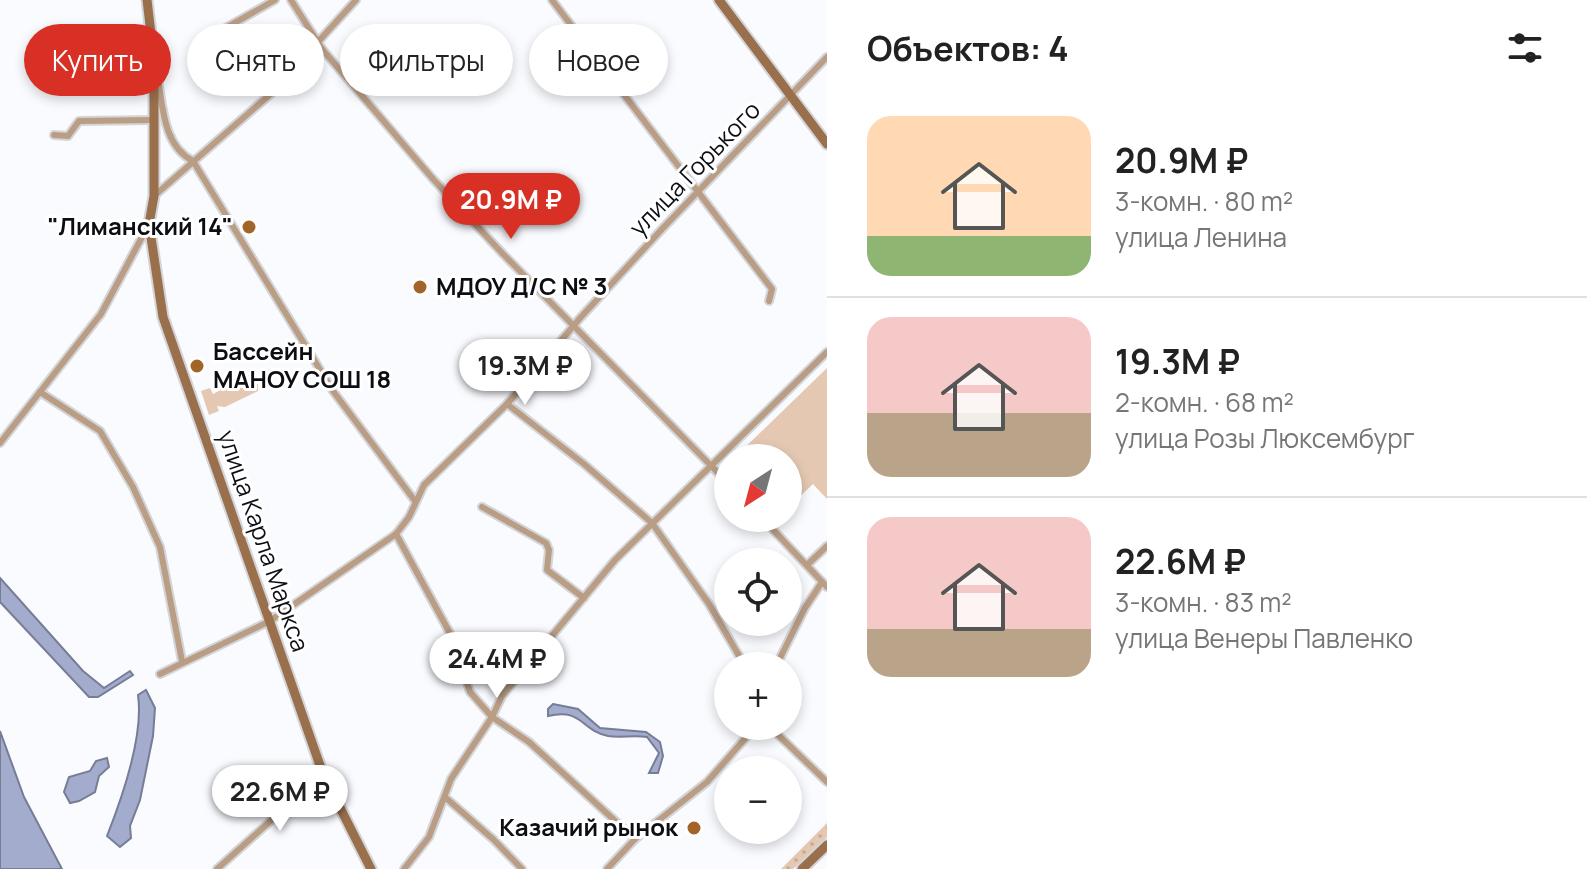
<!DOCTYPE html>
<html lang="ru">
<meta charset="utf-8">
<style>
body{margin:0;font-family:Manrope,sans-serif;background:#f6f6f6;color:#222;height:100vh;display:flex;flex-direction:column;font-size:30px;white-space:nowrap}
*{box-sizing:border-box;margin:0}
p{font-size:26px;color:#767676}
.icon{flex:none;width:44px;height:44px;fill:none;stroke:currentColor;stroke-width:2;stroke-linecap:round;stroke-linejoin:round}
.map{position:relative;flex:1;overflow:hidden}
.sheet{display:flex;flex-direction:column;background:#fff;width:760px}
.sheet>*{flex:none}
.hud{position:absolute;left:24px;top:24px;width:682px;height:72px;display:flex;gap:16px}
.needle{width:52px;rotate:216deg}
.controls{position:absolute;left:714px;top:444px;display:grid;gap:16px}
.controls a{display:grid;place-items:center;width:88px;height:88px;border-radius:50%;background:#fff;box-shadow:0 4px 12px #0003;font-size:40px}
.price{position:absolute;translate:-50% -68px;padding:0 18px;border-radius:28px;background:#fff;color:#222;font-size:26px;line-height:52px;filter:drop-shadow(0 2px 4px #0008)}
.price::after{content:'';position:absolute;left:50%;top:48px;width:24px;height:18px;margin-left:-12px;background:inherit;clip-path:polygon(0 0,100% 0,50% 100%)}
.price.selected{background:#d93025;color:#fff}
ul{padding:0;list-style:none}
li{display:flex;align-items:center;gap:24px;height:200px;padding:0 40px}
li+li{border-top:2px solid #e0e0e0}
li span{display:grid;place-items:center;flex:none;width:224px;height:160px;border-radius:24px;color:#555}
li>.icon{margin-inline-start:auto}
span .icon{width:96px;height:96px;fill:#fffc;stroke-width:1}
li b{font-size:34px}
h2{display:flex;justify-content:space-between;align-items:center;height:96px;padding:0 40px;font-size:34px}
.tag{padding:0 28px;border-radius:36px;background:#fff;box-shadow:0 4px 12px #0003;font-size:28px;line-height:72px}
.tag.selected{background:#d93025;color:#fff}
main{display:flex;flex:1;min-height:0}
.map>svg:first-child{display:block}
</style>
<main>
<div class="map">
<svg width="827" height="869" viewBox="0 0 827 869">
<defs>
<pattern id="grass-dots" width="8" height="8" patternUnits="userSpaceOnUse" patternTransform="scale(2)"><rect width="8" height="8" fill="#e4c8b2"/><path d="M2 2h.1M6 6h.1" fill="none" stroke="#c2ab98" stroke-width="1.8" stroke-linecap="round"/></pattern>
</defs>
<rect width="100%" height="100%" fill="#fafbff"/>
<!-- grass -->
<path fill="url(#grass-dots)" d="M 827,823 L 827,837 L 793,869 L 781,869 Z"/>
<!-- pitch -->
<g fill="#e4c8b2">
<path d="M 827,368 L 827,499 L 813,484 L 788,508 L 788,458 L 734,458 Z"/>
<path d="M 249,375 L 258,379 L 258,391 L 225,407 L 217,406 L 219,411 L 209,415 L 201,391 L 210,388 L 213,394 Z"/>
</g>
<!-- water -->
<g fill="#a3accc" stroke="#767d95" stroke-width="2">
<path d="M 0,578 L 83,671 L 104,688 L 130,671 L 133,675 L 98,697 L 89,697 L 0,602 Z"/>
<path d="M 146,690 L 155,708 L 153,736 L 140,800 L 130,826 L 131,838 L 120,847 L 107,836 C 122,798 144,736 138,695 Z"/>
<path d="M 553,704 L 578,709 L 600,728 L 646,732 L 660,742 L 663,756 L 658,773 L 649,773 L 659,753 L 647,737 C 634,735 620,738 608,736 C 580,730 583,708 548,716 L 548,709 Z"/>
<path d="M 0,731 L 24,797 L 62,869 L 0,869 Z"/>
<path d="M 107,758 L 109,767 L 99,776 L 95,792 L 79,801 L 70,803 L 64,792 L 69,777 L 90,771 L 96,761 Z"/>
</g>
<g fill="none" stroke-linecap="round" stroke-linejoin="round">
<defs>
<g id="minor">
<path d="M 291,0 L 322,49 L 433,179 L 503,254 L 728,483"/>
<path d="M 552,0 L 772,289 L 769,301"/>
<path d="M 199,43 L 275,0"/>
<path d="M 317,43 L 356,0"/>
<path d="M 157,74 C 163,104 162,145 193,161 L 333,391 L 415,501"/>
<path d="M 54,135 L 68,136 L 79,121 L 154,120"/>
<path d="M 154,196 L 322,49"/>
<path d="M 40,392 L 100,431 L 133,487 L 160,547 L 182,661"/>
<path d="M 507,404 L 584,464 L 652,523 L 709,604 L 745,666"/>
<path d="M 0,443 L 101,314 L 149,224"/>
<path d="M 482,507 L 546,543 L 549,550 L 547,570 L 584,598"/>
<path d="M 762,518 L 827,587"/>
<path d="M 396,534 L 452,637 L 470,692 L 492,717 L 529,742 L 635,839"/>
<path d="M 808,564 L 827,546"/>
<path d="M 776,666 L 805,608 L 822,582"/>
<path d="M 160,674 L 270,621 L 396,534 L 409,517 L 424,485 L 507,404 L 581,317 L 663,228 L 827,57"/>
<path d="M 769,726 L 827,782"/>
<path d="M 446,798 L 494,840 L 522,869"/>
<path d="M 217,869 L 323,774"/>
<path d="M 404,869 L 429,837 L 451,779 L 492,717 L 502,696 L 615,560 L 827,352"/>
<path d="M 607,869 L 635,839 L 707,782 L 756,726"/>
</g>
<g id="secondary">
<path d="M 147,0 L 154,59 L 154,196 L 149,224 L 163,317 L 323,774 L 371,869"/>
<path d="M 719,0 L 827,144"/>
<path d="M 802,869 L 827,845"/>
</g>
</defs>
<!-- minor casing -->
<use href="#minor" stroke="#d4d5d9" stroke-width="10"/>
<!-- secondary casing -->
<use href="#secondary" stroke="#d4d5d9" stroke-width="13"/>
<!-- minor -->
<use href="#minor" stroke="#ba9d85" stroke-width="6"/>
<!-- secondary -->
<use href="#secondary" stroke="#996f4c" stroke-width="9"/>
</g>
<!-- markers -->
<g fill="#a26429" stroke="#fff" stroke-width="3">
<circle cx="249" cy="227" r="8"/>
<circle cx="420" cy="287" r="8"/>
<circle cx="197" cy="366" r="8"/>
<circle cx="694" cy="828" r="8"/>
</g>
<g text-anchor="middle" stroke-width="6" stroke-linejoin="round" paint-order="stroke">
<!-- street labels -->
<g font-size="24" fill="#0d0e14" stroke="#fff">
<text transform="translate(695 169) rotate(-46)" y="8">улица Горького</text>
<text transform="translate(263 541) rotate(71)" y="8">улица Карла Маркса</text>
</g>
<!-- poi labels -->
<g font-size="24" font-weight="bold" fill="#0d0e14" stroke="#fff" text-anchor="end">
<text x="233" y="235">"Лиманский 14"</text>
<text x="436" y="295" text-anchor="start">МДОУ Д/С № 3</text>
<text x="213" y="360" text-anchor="start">Бассейн<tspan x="213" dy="28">МАНОУ СОШ 18</tspan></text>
<text x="678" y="836">Казачий рынок</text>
</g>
</g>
</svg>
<div class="controls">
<a><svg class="needle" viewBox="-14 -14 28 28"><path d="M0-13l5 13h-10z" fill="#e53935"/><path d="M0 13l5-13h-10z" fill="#767676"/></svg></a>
<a><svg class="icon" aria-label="locate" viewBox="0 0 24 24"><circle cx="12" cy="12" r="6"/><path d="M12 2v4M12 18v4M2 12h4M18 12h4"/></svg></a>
<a>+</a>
<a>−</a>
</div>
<b class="price selected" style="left:511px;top:241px">20.9M ₽</b>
<b class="price" style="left:525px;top:407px">19.3M ₽</b>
<b class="price" style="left:497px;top:700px">24.4M ₽</b>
<b class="price" style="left:280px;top:833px">22.6M ₽</b>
<div class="hud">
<a class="tag selected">Купить</a>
<a class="tag">Снять</a>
<a class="tag">Фильтры</a>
<a class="tag">Новое</a>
</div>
</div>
<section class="sheet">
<h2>Объектов: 4<svg class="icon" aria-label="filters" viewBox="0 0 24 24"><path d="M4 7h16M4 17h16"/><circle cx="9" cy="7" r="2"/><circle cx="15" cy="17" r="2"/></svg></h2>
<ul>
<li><span style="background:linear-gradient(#ffd9b3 75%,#8fb573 0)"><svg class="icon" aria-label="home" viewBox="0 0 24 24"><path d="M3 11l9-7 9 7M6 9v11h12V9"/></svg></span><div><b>20.9M ₽</b><p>3-комн. · 80 m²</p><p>улица Ленина</p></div></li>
<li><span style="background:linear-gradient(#f6c9c9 60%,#b9a48a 0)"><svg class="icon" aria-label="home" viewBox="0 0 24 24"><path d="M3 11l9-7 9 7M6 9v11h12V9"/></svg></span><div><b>19.3M ₽</b><p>2-комн. · 68 m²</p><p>улица Розы Люксембург</p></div></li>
<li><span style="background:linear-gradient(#f6c9c9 70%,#b9a48a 0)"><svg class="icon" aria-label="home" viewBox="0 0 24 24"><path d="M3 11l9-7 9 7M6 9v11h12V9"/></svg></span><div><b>22.6M ₽</b><p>3-комн. · 83 m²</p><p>улица Венеры Павленко</p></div></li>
</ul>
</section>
</main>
